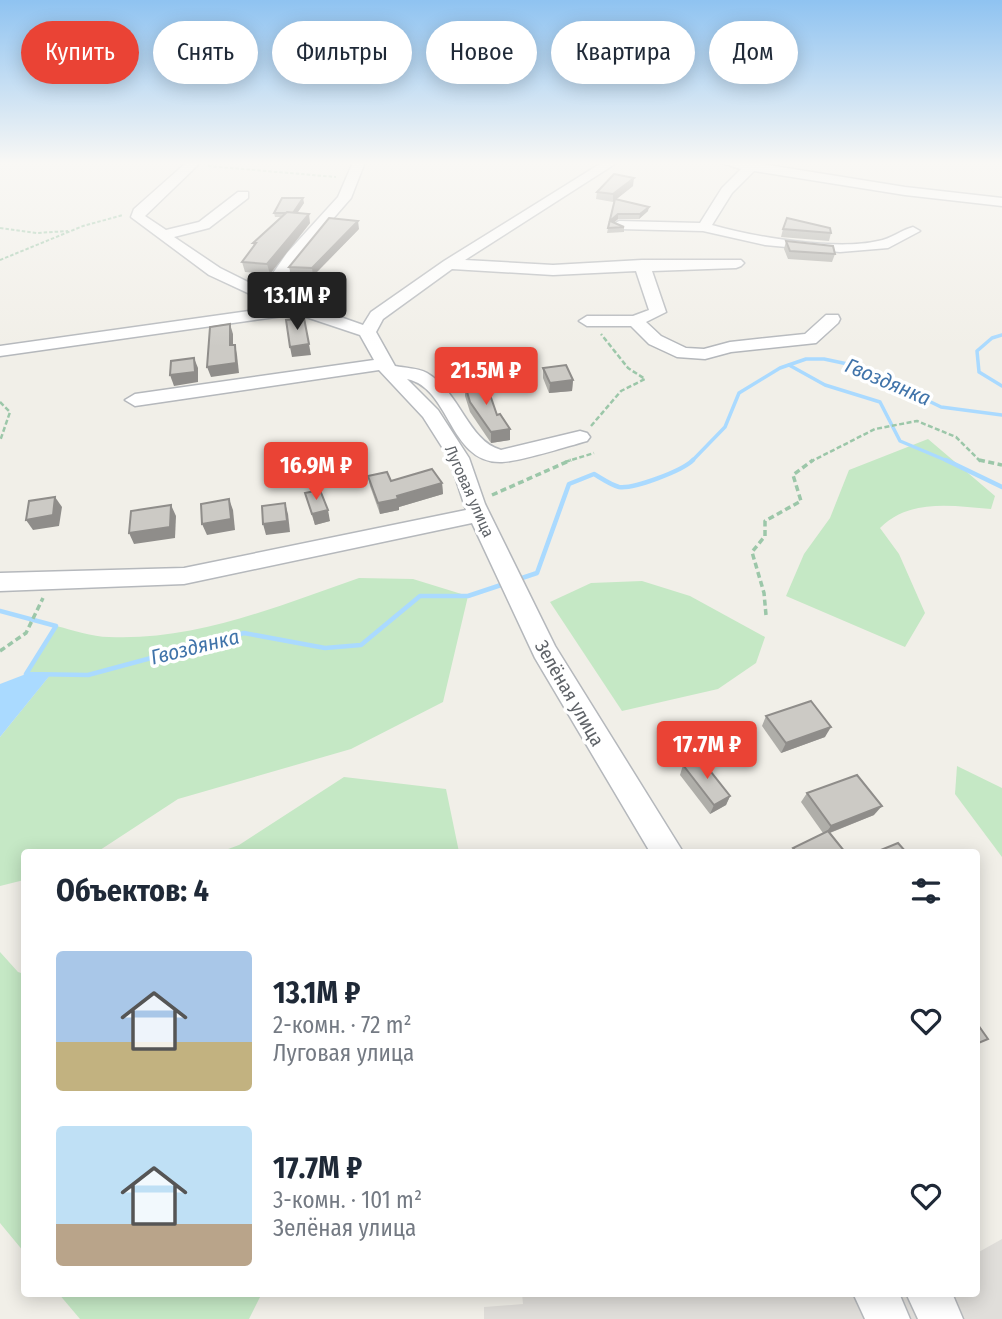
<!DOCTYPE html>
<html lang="ru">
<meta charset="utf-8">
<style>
body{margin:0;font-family:"Fira Sans Condensed",sans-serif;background:#f2f2f3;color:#1f2937;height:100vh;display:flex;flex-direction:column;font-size:26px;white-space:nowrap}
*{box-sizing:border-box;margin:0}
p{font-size:23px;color:#747a83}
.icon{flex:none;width:38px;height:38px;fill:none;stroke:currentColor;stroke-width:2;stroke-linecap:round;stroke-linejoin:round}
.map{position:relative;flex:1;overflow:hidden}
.sheet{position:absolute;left:21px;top:849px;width:959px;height:448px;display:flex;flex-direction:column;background:#fff;border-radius:7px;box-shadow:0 4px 18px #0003}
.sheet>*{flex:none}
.hud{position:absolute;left:21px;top:21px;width:961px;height:63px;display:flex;gap:14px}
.price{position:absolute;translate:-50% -60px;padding:0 16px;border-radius:7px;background:#ea4335;color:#fff;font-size:23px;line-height:46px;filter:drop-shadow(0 2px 4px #0008)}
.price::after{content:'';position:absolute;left:50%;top:42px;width:21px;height:16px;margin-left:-10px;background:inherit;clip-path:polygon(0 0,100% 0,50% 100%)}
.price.on{background:#222;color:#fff}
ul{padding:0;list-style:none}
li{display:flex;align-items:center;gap:21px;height:175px;padding:0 35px}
li span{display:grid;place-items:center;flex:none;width:196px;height:140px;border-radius:7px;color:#555}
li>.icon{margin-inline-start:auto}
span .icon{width:84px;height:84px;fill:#fffc;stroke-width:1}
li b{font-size:30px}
h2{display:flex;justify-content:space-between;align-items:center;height:84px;padding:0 35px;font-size:30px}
.pill{padding:0 24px;border-radius:32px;background:#fff;box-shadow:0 4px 18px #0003;font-size:24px;line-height:63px}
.pill.on{background:#ea4335;color:#fff}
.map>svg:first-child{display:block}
</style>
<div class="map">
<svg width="1002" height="1319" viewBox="0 0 1002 1319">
<rect width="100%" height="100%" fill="#f1efe8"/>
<!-- industrial -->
<path fill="#e0deda" d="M 1002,1239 L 1002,1319 L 484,1319 L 484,1307 L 523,1304 L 522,1293 L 892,1293 L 895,1298 L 903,1293 L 976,1293 L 977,1253 Z"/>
<!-- green -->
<g fill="#c5e8c5">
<path d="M 928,439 L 995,496 L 991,509 C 953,506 910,498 880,528 L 899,554 L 925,613 L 905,647 L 786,596 L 804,554 L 830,518 L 849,470 Z"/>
<path d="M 359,578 L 413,579 L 468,596 L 443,702 L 351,749 L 178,799 L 97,852 L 24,852 L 24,880 L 0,886 L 0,737 L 50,675 L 26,674 L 56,626 C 73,630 92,637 109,637 C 196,641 278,606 359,578 Z"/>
<path d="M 642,581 L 690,596 L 765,637 L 756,663 L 718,689 L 622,711 L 550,602 L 591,583 Z"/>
<path d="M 957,766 L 1002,788 L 1002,857 L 955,794 Z"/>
<path d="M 344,777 L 446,789 L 459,852 L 220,852 L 239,845 Z"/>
<path d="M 0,952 L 18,972 L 24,974 L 24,1252 L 0,1223 Z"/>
<path d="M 58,1293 L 262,1293 L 249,1319 L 80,1319 Z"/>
</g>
<!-- water -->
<path fill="#aadaff" d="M 26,674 L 51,674 L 0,737 L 0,684 Z"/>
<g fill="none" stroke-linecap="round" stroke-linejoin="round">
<!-- stream-far1 -->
<g stroke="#aadaff" stroke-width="3.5">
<path d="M 1002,335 L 992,338 L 977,351 L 979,372 L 1002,386"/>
<path d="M 789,365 L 825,385 L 880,402 L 900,441 L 950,462"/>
<path d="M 691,462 L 725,427 L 739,393 L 780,368 L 806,359 L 824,359 L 857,366 L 941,407 L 1002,415"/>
</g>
<!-- stream -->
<g stroke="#aadaff" stroke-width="4.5">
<path d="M 946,460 L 1002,487"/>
<path d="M 516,580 L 537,573 L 569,484 L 594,474 C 601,478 611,485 619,487 C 634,489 682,471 693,460"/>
<path d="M 0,611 L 56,626 L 26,674 L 88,675 L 244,633 L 325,648 L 361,645 L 420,596 L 468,596 L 507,583"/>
</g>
<defs>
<g id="minor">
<path d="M 187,162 L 201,162 L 145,216 L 166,230 L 199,222 L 238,192 L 248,192 L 248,198 L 209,228 L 174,237 L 220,268 L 262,289 L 287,253 L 338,197 L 353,162 L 365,162 L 351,198 L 298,259 L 275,294 L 363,325 L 371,312 L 444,261 L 603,162 L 618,162 L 465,260 L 553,265 L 642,260 L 741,260 L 744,263 L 741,266 L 736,268 L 652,271 L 666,312 L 646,322 L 661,336 L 686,348 L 704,349 L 730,342 L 805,334 L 826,315 L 838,315 L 840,319 L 838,323 L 816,343 L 731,352 L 705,359 L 677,357 L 649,344 L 631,326 L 587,326 L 579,321 L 587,316 L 633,316 L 649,310 L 636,271 L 553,275 L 452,269 L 383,319 L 376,332 L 395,366 C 405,368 418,368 427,373 C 460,392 468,441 501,450 L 580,431 L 587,433 L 590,437 L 587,441 C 565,447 522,461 502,462 C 449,464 451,388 407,379 L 438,410 L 469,458 L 485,504 L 555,646 L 683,852 L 650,852 L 535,658 L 472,523 L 184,584 L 0,591 L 0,573 L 184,568 L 466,510 L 449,458 L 423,417 L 379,370 L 135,406 L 125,400 L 135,394 L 374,360 L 360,335 L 297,314 L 0,356 L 0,346 L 278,307 L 209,275 L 131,217 L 134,209 Z"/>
<path d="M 718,162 L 749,162 L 905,187 L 1002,198 L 1002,206 L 905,195 L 754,171 L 732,193 L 712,225 C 754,237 836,251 878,241 C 891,239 901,230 913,227 L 920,231 L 888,248 L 840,252 L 765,245 L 703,231 L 619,229 L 612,225 L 619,221 L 700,223 L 722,188 L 741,169 Z"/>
<path d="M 853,1293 L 899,1293 L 910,1319 L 865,1319 Z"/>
<path d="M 906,1293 L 952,1293 L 963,1319 L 918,1319 Z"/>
</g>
</defs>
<!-- minor casing -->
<use href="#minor" stroke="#b5b8bc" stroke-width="3"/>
<!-- path-far2 -->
<g stroke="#9cc7a9" stroke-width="2" stroke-dasharray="3.5 2" stroke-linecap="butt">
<path d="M 208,166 L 336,177"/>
<path d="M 0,228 L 37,233 L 68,231"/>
<path d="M 0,260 L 83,226 L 123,215"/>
</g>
<!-- path-far1 -->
<g stroke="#9cc7a9" stroke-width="2.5" stroke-dasharray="5 2.5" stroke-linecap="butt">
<path d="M 0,402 L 10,412 L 0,441"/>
<path d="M 591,426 L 621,391 L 645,379 L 628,368 L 601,334"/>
<path d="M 565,462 L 594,453"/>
<path d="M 810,462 L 875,429 L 917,421 L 956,437 L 981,462"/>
</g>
<!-- path -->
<g stroke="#9cc7a9" stroke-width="3.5" stroke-dasharray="6 3.5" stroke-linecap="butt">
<path d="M 979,460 L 1002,465"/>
<path d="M 492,495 L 571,460"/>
<path d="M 766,615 L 764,593 L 752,552 L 765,536 L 765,521 L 801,501 L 793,475 L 813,460"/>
<path d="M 0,651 L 26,633 L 43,598"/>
</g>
<!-- minor -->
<use href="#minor" fill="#fff" fill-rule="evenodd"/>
</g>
<!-- wall -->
<g fill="#afaea9">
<path d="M 217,162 L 254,162 L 253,164 Z"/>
<path d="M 633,186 L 616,199 L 648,211 L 639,219 L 618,219 L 613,223 L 624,227 L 624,232 L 607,233 L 614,200 L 613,202 L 596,199 L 597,192 Z"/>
<path d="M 304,203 L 297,213 L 310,223 L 270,274 L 245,272 L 242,262 L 254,247 L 253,243 L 281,217 L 275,217 L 274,213 Z"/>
<path d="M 359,229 L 313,276 L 291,275 L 289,267 Z"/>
<path d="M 783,229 L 831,233 L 829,241 L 781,237 Z"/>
<path d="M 786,241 L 835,254 L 832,262 L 788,259 L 784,249 Z"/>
<path d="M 543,368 L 573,380 L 572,391 L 549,393 L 543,378 Z"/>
<path d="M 465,385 L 510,429 L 510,440 L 491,443 L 470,412 L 465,396 Z"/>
<path d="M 368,476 L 391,481 L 442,483 L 443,494 L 399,507 L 399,510 L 380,514 L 370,486 Z"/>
<path d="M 305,493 L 330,521 L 315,525 Z"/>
<path d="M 766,716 L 825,737 L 781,753 L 762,726 Z"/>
<path d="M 688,735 L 727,738 L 723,748 L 695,759 L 685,745 Z"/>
<path d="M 683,765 L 730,796 L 726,805 L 710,814 L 680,775 Z"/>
<path d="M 807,793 L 874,815 L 830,833 L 845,852 L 790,852 L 793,848 L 823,833 L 801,802 Z"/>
</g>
<!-- shaded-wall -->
<g fill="#8f8d8a">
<path d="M 634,178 L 633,186 L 613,202 L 613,194 Z"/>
<path d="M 303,198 L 304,203 L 294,218 L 293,213 Z"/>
<path d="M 649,207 L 648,211 L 639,219 L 640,214 Z"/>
<path d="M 309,214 L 310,223 L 270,274 L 267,264 Z"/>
<path d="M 618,214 L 618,219 L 610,226 L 610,221 Z"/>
<path d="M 358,221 L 359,229 L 313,276 L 312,268 Z"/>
<path d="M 304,318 L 311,355 L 292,357 L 290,347 Z"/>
<path d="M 230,324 L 233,334 L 233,356 L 230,345 Z"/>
<path d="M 235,345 L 237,355 L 239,373 L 211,377 L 207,367 Z"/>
<path d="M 194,358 L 198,368 L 198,382 L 174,386 L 170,375 Z"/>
<path d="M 573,380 L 572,391 L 549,393 L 550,383 Z"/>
<path d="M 510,429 L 510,440 L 491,443 L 491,432 Z"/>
<path d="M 442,483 L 443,494 L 399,507 L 399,510 L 380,514 L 378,503 L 397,496 Z"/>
<path d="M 55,497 L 62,507 L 59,526 L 33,530 L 26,520 Z"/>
<path d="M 229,499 L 233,510 L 235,530 L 207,535 L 202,524 Z"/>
<path d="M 285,503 L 288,514 L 290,532 L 266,535 L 263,524 Z"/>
<path d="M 171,505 L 176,516 L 175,538 L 134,544 L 129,533 Z"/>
<path d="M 328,510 L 330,521 L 315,525 L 312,514 Z"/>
<path d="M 831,727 L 825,737 L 781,753 L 786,743 Z"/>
<path d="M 727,738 L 723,748 L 695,759 L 698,750 Z"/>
<path d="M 730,796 L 726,805 L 710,814 L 714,805 Z"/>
<path d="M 882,806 L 874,815 L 824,835 L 831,826 Z"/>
</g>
<!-- building -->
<g fill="#cccac5" stroke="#8f8d8a" stroke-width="2">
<path d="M 614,174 L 634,178 L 613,194 L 597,192 Z"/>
<path d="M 282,198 L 303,198 L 293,213 L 274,213 Z"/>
<path d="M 615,199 L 649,207 L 640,214 L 618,214 L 610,221 L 624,227 L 608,228 Z"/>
<path d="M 287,212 L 309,214 L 267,264 L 242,262 L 256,243 L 253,243 Z"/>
<path d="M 329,218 L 358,221 L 312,268 L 289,267 Z"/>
<path d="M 787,218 L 830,228 L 831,233 L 783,229 Z"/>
<path d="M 786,241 L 833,246 L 835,254 L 790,251 Z"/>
<path d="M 304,318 L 309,344 L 290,347 L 286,320 Z"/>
<path d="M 230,324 L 230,345 L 235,345 L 236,363 L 207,367 L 210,327 Z"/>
<path d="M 194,358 L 195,372 L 170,375 L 171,361 Z"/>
<path d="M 566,365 L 573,380 L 550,383 L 543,368 Z"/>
<path d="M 486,383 L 497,415 L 500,414 L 510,429 L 491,432 L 470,402 L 465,385 Z"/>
<path d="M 432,469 L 442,483 L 397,496 L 398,499 L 378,503 L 368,476 L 387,472 L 391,481 Z"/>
<path d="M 320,490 L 328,510 L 312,514 L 305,493 Z"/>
<path d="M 55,497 L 53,515 L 26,520 L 29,501 Z"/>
<path d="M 229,499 L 231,519 L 202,524 L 201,504 Z"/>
<path d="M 285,503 L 287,521 L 263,524 L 262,506 Z"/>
<path d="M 171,505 L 170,527 L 129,533 L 131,511 Z"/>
<path d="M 811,701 L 831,727 L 786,743 L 766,716 Z"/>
<path d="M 716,724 L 727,738 L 698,750 L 688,735 Z"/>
<path d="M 700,758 L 730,796 L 714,805 L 683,765 Z"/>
<path d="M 857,775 L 882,806 L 831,826 L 807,793 Z"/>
<path d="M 828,831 L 845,852 L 797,852 L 793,848 Z"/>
<path d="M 898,843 L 906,852 L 876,852 Z"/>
<path d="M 976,1022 L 988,1039 L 976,1044 Z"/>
</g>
<!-- sky -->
<linearGradient id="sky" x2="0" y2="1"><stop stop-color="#8fc3f1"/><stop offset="0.47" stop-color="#f9f8f5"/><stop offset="1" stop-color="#f9f8f5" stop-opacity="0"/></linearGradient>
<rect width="1002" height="347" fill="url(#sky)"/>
<g text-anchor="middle" stroke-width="7" stroke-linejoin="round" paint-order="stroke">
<!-- far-street labels -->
<g font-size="16" fill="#5f6368" stroke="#fff">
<text transform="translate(470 491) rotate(66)" y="6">Луговая улица</text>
</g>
<!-- street labels -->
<g font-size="19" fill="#5f6368" stroke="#fff">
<text transform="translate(570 693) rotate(60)" y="7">Зелёная улица</text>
</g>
<!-- water labels -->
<g font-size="21" font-style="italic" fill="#4174aa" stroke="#fff">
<text transform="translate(888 382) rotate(23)" y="7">Гвоздянка</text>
<text transform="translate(195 647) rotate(-14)" y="7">Гвоздянка</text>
</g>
</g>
</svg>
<b class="price on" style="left:297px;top:332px">13.1M ₽</b>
<b class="price" style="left:486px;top:407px">21.5M ₽</b>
<b class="price" style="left:316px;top:502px">16.9M ₽</b>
<b class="price" style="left:707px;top:781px">17.7M ₽</b>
<div class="hud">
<a class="pill on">Купить</a>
<a class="pill">Снять</a>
<a class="pill">Фильтры</a>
<a class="pill">Новое</a>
<a class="pill">Квартира</a>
<a class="pill">Дом</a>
</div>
<section class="sheet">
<h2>Объектов: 4<svg class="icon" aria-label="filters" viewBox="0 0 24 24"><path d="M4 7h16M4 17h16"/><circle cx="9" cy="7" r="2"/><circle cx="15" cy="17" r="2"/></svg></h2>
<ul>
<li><span style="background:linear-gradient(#a9c7e8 65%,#c2b280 0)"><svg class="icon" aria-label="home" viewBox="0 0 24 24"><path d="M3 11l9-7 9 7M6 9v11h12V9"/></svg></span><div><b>13.1M ₽</b><p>2-комн. · 72 m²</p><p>Луговая улица</p></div><svg class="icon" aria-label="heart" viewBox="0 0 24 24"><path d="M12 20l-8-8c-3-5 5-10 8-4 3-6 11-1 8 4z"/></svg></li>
<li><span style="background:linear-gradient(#bfe0f5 70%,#b9a48a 0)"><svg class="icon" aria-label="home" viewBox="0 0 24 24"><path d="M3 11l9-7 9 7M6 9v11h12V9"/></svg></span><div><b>17.7M ₽</b><p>3-комн. · 101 m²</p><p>Зелёная улица</p></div><svg class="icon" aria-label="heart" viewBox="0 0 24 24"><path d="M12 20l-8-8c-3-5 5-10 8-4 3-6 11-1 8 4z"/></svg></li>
</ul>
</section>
</div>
